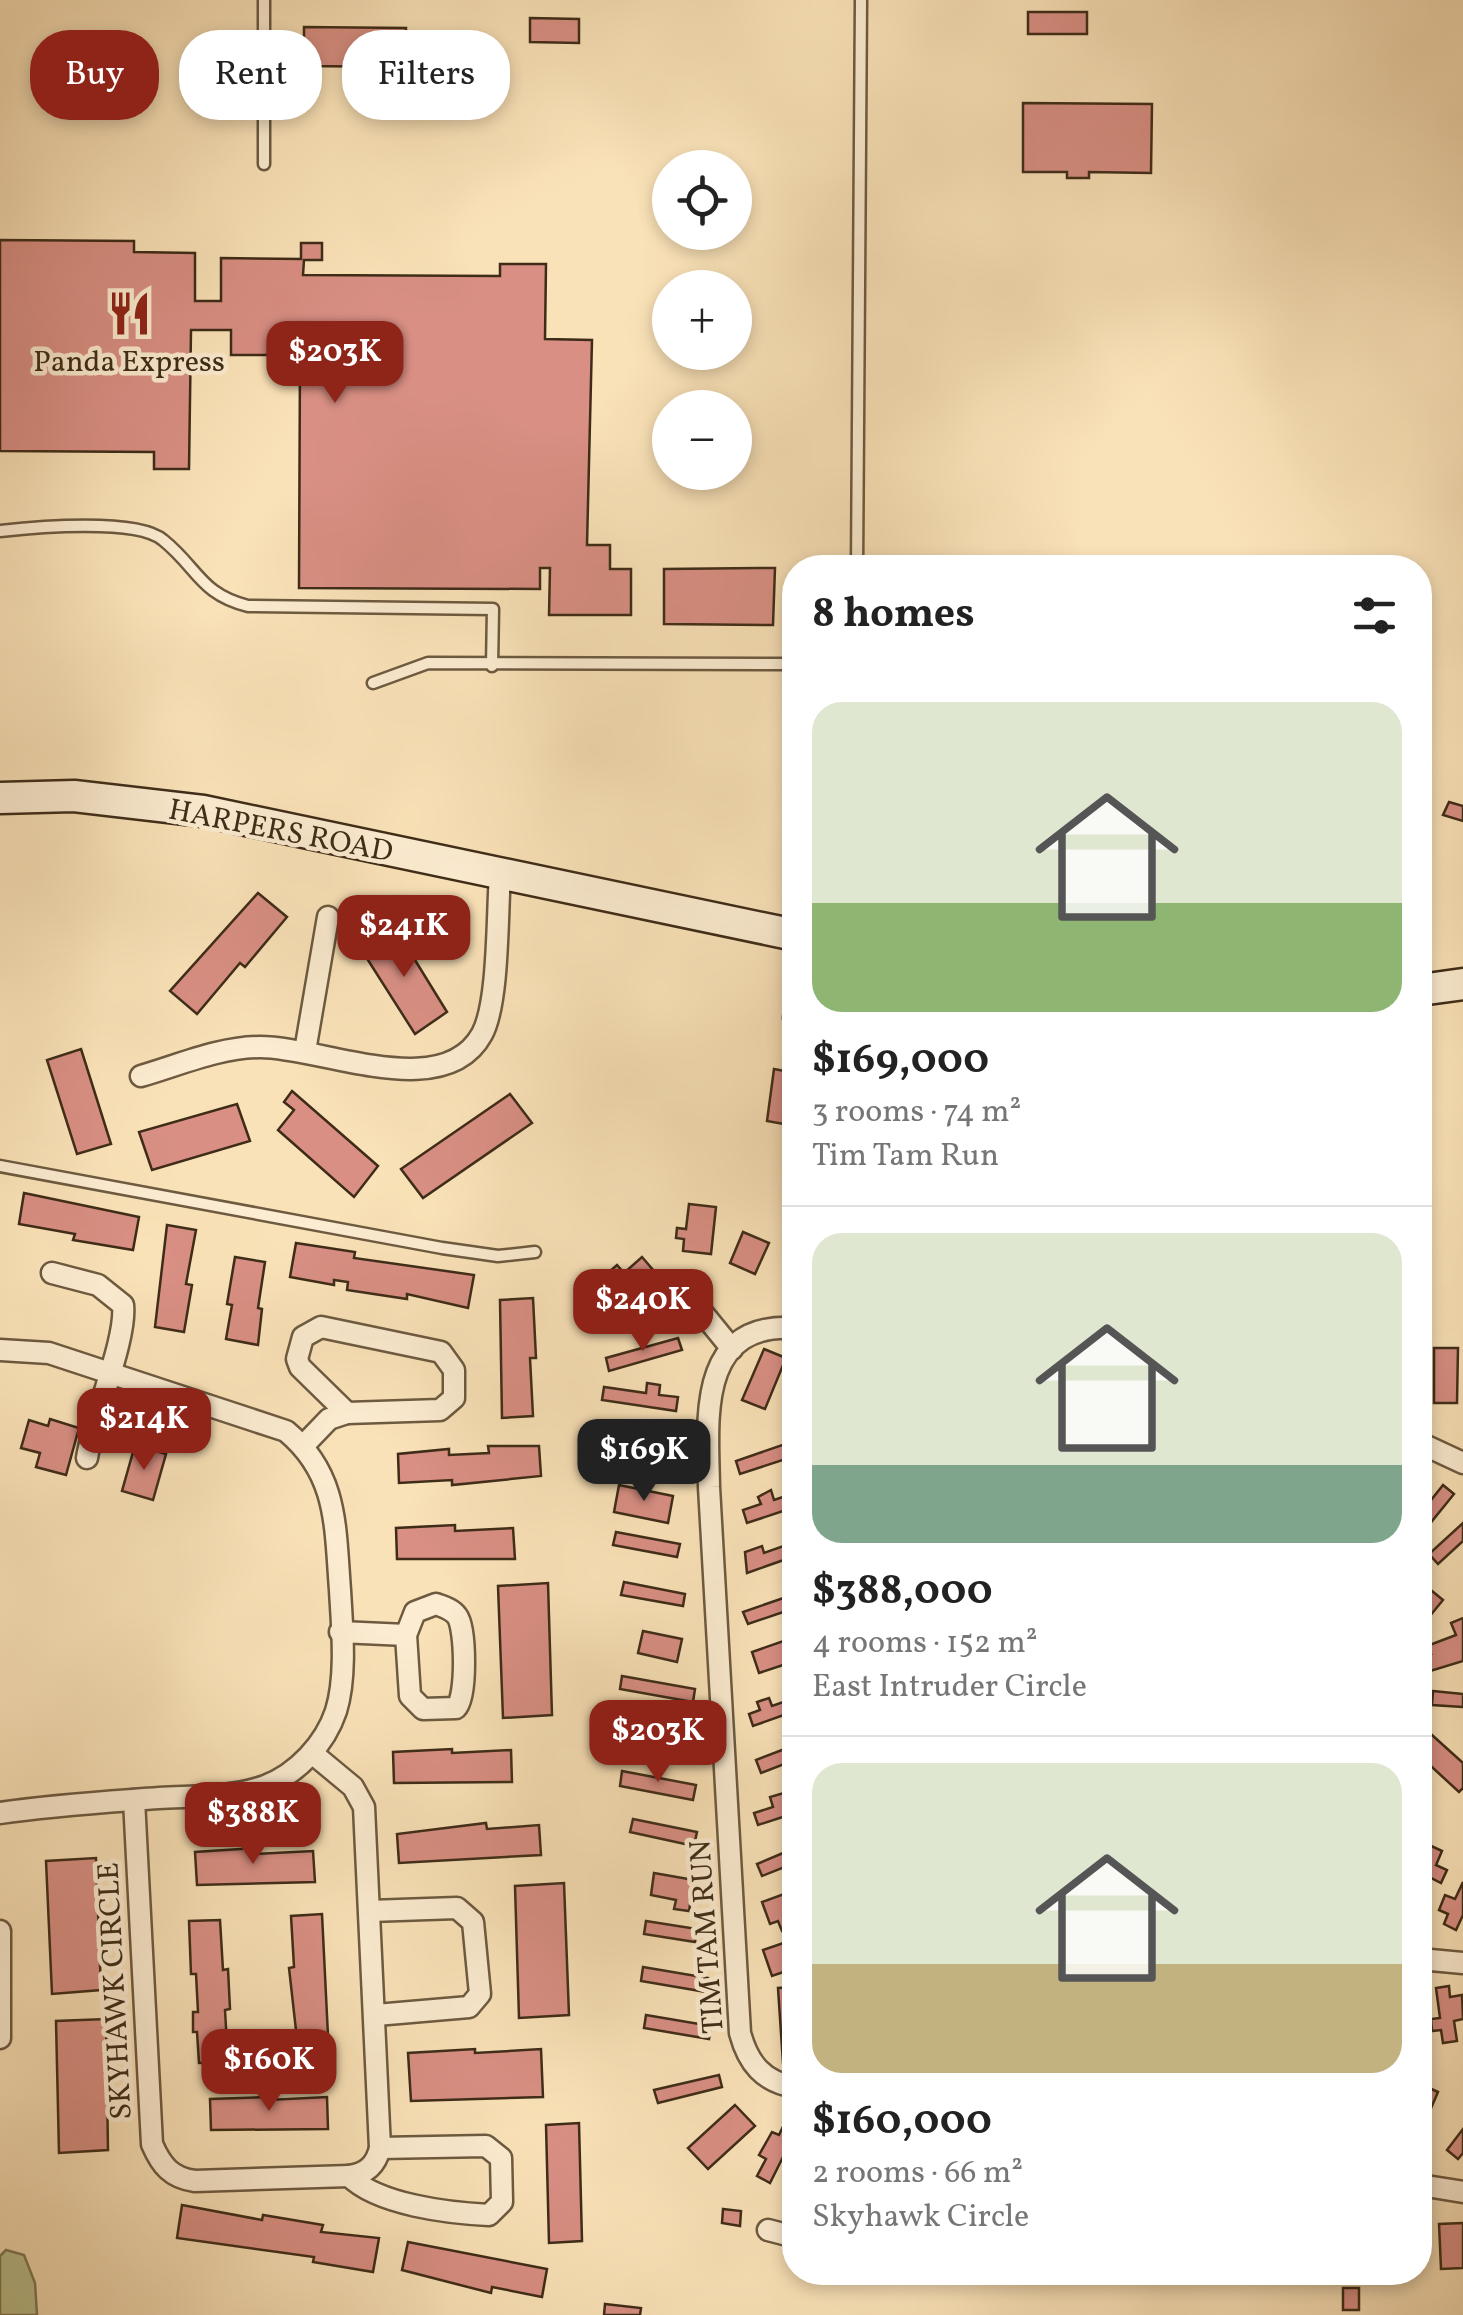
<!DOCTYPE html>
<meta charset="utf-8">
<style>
body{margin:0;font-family:Vollkorn,serif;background:#f2f2f2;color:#222;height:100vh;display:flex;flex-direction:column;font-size:38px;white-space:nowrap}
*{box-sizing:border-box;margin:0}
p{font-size:32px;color:#767676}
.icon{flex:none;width:55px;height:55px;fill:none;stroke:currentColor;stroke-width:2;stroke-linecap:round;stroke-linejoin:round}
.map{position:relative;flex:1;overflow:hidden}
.sheet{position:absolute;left:782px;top:555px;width:650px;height:1730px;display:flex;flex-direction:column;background:#fff;border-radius:40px;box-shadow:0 5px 15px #0003}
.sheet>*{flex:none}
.top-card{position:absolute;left:30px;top:30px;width:602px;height:90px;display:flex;gap:20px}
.tools{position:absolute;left:652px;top:150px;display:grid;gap:20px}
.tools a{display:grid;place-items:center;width:100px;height:100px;border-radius:50%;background:#fff;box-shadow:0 5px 15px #0003;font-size:50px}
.price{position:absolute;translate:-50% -85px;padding:0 22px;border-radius:20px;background:#8f2418;color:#fff;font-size:32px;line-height:65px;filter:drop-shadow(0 2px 5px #0008)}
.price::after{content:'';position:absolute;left:50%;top:60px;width:30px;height:22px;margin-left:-15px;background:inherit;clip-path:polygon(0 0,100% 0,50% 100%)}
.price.current{background:#222;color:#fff}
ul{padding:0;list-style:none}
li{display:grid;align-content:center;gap:20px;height:530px;padding:0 30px}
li+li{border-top:2px solid #e0e0e0}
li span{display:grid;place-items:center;height:310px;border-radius:30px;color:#555}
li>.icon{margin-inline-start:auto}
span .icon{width:180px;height:180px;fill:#fffc;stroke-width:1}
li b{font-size:42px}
h2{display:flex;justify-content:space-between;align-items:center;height:120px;padding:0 30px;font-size:42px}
.tag{padding:0 35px;border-radius:40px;background:#fff;box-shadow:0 5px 15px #0003;font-size:35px;line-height:90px}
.tag.current{background:#8f2418;color:#fff}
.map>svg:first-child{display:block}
</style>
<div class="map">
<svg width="1463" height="2315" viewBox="0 0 1463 2315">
<rect width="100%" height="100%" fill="#fae2b8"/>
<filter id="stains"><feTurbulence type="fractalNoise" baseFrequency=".002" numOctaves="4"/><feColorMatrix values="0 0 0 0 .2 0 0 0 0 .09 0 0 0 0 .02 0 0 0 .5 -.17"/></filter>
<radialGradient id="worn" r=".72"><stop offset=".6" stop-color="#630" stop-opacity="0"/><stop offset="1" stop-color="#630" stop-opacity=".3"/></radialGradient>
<!-- green -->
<path fill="#bcc390" stroke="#7d7854" stroke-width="2.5" d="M 6,2250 L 24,2255 L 35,2283 L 37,2315 L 0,2315 L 0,2256 Z"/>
<!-- building -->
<g fill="#d98f84" stroke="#3e2c18" stroke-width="2.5">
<rect x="1028" y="12" width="59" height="22"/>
<path d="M 530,18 L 579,19 L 579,43 L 530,42 Z"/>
<path d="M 304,27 L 406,28 L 405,67 L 304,66 Z"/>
<path d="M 1023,103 L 1152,104 L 1151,173 L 1089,172 L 1089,178 L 1067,178 L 1067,172 L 1023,172 Z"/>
<path d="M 0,240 L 134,241 L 134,252 L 195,253 L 195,301 L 221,301 L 221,258 L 301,259 L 301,243 L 322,243 L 322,260 L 304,260 L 303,275 L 500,276 L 500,264 L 546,264 L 545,339 L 592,340 L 587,545 L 610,545 L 610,569 L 631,569 L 631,615 L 549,615 L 550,568 L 540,568 L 540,589 L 299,588 L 300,355 L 231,355 L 231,330 L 191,330 L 189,469 L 154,469 L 154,452 L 0,451 Z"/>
<path d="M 759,568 L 775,568 L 773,625 L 664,624 L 664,569 Z"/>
<path d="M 1449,802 L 1463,806 L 1463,821 L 1443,815 Z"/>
<path d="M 258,893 L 287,917 L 245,967 L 240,963 L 197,1014 L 170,991 Z"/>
<path d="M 394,926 L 447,1012 L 415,1034 L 361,949 Z"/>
<path d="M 81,1049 L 111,1144 L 77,1154 L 47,1060 Z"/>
<path d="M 774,1069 L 795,1073 L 795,1126 L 767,1121 Z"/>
<path d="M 292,1091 L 378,1166 L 354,1197 L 278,1130 L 294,1110 L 284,1102 Z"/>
<path d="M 510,1094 L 532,1123 L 423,1198 L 401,1169 Z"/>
<path d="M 237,1104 L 250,1141 L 152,1170 L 139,1132 Z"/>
<path d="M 24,1193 L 139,1217 L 133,1250 L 73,1240 L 75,1234 L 19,1224 Z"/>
<path d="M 689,1204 L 716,1207 L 711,1254 L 683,1251 L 684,1239 L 676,1238 L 677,1228 L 686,1229 Z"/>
<path d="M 167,1225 L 196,1230 L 186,1284 L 192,1285 L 184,1332 L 155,1327 Z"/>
<path d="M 743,1232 L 769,1243 L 755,1274 L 730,1263 Z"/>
<path d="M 296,1243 L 355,1252 L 354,1258 L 474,1275 L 468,1308 L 407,1294 L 407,1299 L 347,1290 L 348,1282 L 334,1280 L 334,1285 L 290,1277 Z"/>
<path d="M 235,1257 L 265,1262 L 258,1308 L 262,1309 L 258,1345 L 226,1339 L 232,1305 L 227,1304 Z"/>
<path d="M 642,1257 L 660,1278 L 622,1311 L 603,1290 L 608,1285 L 602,1278 L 617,1265 L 624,1273 Z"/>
<path d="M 533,1298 L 536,1358 L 530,1358 L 533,1416 L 502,1418 L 500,1300 Z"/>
<path d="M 678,1338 L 682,1350 L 609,1371 L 606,1358 Z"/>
<path d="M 1434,1348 L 1458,1348 L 1457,1403 L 1434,1403 Z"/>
<path d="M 764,1349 L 786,1358 L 765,1409 L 742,1400 Z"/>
<path d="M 647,1383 L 660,1385 L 659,1395 L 678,1397 L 676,1411 L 602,1400 L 604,1387 L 646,1393 Z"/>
<path d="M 50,1419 L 79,1428 L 66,1475 L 36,1467 L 40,1453 L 21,1448 L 29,1420 L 48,1426 Z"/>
<path d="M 603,1422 L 613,1423 L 611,1436 L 673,1447 L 670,1460 L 598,1447 Z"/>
<path d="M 788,1443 L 792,1457 L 740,1474 L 736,1461 Z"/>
<path d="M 135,1445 L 166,1454 L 153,1500 L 122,1491 Z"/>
<path d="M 488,1446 L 539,1446 L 541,1476 L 452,1485 L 452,1480 L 399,1483 L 398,1454 L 449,1449 L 449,1455 L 489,1453 Z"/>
<path d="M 619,1485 L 673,1496 L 668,1523 L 614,1512 Z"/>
<path d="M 1443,1485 L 1454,1494 L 1420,1536 L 1420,1514 Z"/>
<path d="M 771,1490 L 774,1500 L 795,1493 L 795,1507 L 747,1523 L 743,1510 L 761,1504 L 758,1497 Z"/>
<path d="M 1463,1523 L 1463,1541 L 1438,1564 L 1429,1554 Z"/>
<path d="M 455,1525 L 455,1531 L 513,1528 L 515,1559 L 397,1559 L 396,1528 Z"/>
<path d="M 616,1532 L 680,1544 L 677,1557 L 613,1545 Z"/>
<path d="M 795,1542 L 795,1556 L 747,1573 L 745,1552 L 762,1546 L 764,1553 Z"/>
<path d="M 624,1582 L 685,1594 L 683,1606 L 621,1595 Z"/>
<path d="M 548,1583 L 552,1715 L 503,1718 L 498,1586 Z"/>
<path d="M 1432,1591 L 1443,1600 L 1420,1628 L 1420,1606 Z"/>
<path d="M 795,1594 L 795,1608 L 748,1624 L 743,1612 Z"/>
<path d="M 1463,1618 L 1463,1661 L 1427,1672 L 1421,1658 L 1431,1654 L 1427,1646 L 1456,1635 L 1451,1623 Z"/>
<path d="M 643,1631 L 682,1639 L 677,1662 L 638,1653 Z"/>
<path d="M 795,1637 L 795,1661 L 759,1673 L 752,1652 Z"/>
<path d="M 622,1676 L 695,1689 L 693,1702 L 620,1689 Z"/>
<path d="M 1433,1691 L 1463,1694 L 1463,1707 L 1432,1705 Z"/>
<path d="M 769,1698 L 772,1706 L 795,1698 L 795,1711 L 753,1726 L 749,1714 L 760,1710 L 757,1702 Z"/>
<path d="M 625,1724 L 694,1736 L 691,1750 L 675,1748 L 673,1755 L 656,1752 L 657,1744 L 622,1737 Z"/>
<path d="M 1432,1735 L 1463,1763 L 1463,1788 L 1459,1792 L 1420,1756 L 1420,1748 Z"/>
<path d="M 795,1745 L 795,1760 L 761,1773 L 756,1760 Z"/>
<path d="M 452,1749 L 452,1753 L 511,1750 L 512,1782 L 394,1783 L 393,1752 Z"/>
<path d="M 622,1771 L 696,1785 L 693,1800 L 620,1786 Z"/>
<path d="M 787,1792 L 790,1801 L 795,1799 L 795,1813 L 758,1825 L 754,1813 L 773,1807 L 770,1797 Z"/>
<path d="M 633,1819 L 697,1832 L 694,1846 L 630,1832 Z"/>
<path d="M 486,1823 L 487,1829 L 539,1825 L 541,1855 L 399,1863 L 397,1834 Z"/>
<path d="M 1429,1845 L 1442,1851 L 1436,1865 L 1447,1870 L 1441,1883 L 1431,1878 L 1420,1904 L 1420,1868 Z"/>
<path d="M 255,1848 L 255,1854 L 313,1851 L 315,1882 L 197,1885 L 195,1852 Z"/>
<path d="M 795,1848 L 795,1863 L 762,1876 L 757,1864 Z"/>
<path d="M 96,1858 L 101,1990 L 52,1994 L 46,1861 Z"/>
<path d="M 654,1873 L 694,1880 L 689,1911 L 674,1909 L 676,1900 L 651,1895 Z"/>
<path d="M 1463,1882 L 1463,1915 L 1456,1930 L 1444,1924 L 1448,1914 L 1439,1910 L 1445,1895 L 1455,1899 Z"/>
<path d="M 564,1883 L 569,2015 L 519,2018 L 515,1886 Z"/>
<path d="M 795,1890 L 795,1926 L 782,1931 L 778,1921 L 770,1924 L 762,1902 Z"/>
<path d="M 322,1914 L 329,2056 L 299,2057 L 289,1968 L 294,1967 L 291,1916 Z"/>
<path d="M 220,1920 L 223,1970 L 228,1969 L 230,2009 L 225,2010 L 228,2062 L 199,2063 L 197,2032 L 193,2032 L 193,2012 L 198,2012 L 196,1974 L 191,1974 L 189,1921 Z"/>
<path d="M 646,1921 L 697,1929 L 695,1942 L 644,1934 Z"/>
<path d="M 795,1939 L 795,1968 L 772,1976 L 763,1950 Z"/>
<path d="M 643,1967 L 708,1978 L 706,1992 L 641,1981 Z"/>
<path d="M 1449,1986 L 1450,1997 L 1462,1995 L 1463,2019 L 1454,2021 L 1457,2041 L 1443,2043 L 1441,2030 L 1432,2031 L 1431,2019 L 1440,2018 L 1436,1988 Z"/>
<path d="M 795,1987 L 795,2062 L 783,2063 L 778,1988 Z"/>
<path d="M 646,2015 L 711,2026 L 709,2039 L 644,2028 Z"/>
<path d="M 106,2019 L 108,2150 L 59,2153 L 56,2021 Z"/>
<path d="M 475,2049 L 475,2053 L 541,2049 L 543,2097 L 411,2101 L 408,2053 Z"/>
<path d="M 719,2075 L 722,2087 L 658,2103 L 654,2090 Z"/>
<path d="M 1425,2086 L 1438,2092 L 1420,2134 L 1420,2098 Z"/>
<path d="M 268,2097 L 268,2100 L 327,2097 L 328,2129 L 211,2130 L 210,2099 Z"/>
<path d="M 735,2105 L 755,2126 L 708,2169 L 688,2148 Z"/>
<path d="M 789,2114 L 795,2116 L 795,2133 L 770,2183 L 757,2176 L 766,2159 L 759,2155 L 772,2132 L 779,2135 Z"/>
<path d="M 579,2123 L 582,2241 L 549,2243 L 546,2125 Z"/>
<path d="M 1463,2129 L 1463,2153 L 1458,2159 L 1447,2150 Z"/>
<path d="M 182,2205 L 262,2220 L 263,2215 L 323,2225 L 321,2232 L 379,2238 L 373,2272 L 313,2262 L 314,2257 L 177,2238 Z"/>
<path d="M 723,2209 L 741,2211 L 740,2226 L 722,2223 Z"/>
<path d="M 1463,2223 L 1463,2268 L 1441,2269 L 1439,2224 Z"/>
<path d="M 408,2242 L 547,2269 L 542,2297 L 492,2287 L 491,2293 L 402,2270 Z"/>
<rect x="1343" y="2288" width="16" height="22"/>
<path d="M 605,2304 L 641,2308 L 640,2315 L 604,2315 Z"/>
</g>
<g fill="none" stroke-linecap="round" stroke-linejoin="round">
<defs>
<g id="lane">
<path d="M 264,164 L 264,0"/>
<path d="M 0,531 C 35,527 137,518 163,540 C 198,568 200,594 248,606 L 493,609 L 492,666"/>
<path d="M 857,568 L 861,0"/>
<path d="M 373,683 L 428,663 L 795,664"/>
<path d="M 795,972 L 789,1018 L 795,1029"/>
<path d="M 0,1166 L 442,1248 L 498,1256 L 535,1252"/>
</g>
<g id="street">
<path d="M 305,1051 L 328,917"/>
<path d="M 141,1076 C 179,1065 220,1047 260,1047 C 323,1047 444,1104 482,1034 C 499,1003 497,914 500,875"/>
<path d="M 52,1273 L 98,1285 L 123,1305 C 127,1339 93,1417 87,1458"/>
<path d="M 697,1306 L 732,1349"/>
<path d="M 321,1327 L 441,1352 L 454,1370 L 454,1398 L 440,1410 L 347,1413 L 300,1367 L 297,1359 L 303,1337 Z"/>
<path d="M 795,1328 C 696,1322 708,1421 709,1487 L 740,2033 C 748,2063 763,2082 795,2087"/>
<path d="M 0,1350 L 49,1353 L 286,1431 C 338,1474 335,1526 340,1590 C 342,1626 347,1676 336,1711 C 325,1744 297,1774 265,1786 C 232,1798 194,1796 159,1798 C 106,1802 53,1805 0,1813"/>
<path d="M 1420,1443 L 1463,1463"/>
<path d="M 304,1445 L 329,1419 L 347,1413"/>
<path d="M 436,1604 C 444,1607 452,1609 457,1616 C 466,1628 467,1698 456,1708 L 423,1709 L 410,1696 L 406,1635 L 415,1612 Z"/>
<path d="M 340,1632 L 406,1635"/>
<path d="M 312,1753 L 353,1787 L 364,1807 L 380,2148 C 376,2165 366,2174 349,2176"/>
<path d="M 134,1800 L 152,2144 C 161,2165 171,2178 195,2181 L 349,2176 C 378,2205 449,2213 489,2215 L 502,2202 L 501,2158 L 486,2146 L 380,2148"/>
<path d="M 370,1911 L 457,1908 L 473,1922 L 480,1994 L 469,2007 L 376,2015"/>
<path d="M 0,1931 L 0,2038"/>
<path d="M 1420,1959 L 1463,1963"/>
<path d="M 1420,2185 L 1463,2192"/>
<path d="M 768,2230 L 795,2237"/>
</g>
<g id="secondary">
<path d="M 0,798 L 74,796 L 203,811 L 795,935"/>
<path d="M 1420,990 L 1463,984"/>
</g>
</defs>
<!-- lane casing -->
<use href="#lane" stroke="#6d5a40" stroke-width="15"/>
<!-- street casing -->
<use href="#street" stroke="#6d5a40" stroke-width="25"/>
<!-- secondary casing -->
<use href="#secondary" stroke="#3e2c18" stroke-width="35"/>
<!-- lane -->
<use href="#lane" stroke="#fcecd1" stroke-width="10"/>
<!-- street -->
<use href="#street" stroke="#fcecd1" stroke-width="20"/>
<!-- secondary -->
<use href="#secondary" stroke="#fcecd1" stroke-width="30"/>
</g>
<!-- icons -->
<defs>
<symbol id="restaurant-bare" viewBox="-9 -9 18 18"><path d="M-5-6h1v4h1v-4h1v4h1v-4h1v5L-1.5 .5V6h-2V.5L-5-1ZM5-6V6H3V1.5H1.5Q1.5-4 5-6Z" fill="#8f2418" stroke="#fcecd1" stroke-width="2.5" paint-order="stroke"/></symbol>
</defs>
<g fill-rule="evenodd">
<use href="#restaurant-bare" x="98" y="282" width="63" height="63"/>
</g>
<g text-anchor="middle" stroke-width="9" stroke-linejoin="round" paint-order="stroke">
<!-- poi labels -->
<g font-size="30" fill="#3e2c18" stroke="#fcecd1">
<text x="129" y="371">Panda Express</text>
</g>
<!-- street labels -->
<g font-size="30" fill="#3e2c18" stroke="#fcecd1">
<text transform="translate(281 830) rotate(11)" y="10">HARPERS ROAD</text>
<text transform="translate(706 1937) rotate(-94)" y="10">TIM TAM RUN</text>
<text transform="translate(114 1991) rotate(-93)" y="10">SKYHAWK CIRCLE</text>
</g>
</g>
<rect width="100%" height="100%" filter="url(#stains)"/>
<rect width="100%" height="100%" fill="url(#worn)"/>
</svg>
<div class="tools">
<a><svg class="icon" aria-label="locate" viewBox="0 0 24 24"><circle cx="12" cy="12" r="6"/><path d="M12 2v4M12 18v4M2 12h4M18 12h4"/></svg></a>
<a>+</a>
<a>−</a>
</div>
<b class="price" style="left:335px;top:406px">$203K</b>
<b class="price" style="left:404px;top:980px">$241K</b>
<b class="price" style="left:643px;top:1354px">$240K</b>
<b class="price" style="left:144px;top:1473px">$214K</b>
<b class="price current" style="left:644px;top:1504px">$169K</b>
<b class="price" style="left:658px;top:1785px">$203K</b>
<b class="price" style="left:253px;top:1867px">$388K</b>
<b class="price" style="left:269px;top:2114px">$160K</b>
<div class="top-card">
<a class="tag current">Buy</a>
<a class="tag">Rent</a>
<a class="tag">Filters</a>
</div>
<section class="sheet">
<h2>8 homes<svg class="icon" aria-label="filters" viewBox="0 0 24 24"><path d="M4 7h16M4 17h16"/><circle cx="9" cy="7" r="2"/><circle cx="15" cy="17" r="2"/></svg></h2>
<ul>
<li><span style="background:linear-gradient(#dfe7d0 65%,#8fb573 0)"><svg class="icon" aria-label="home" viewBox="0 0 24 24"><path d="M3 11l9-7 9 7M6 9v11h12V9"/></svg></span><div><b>$169,000</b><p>3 rooms · 74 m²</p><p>Tim Tam Run</p></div></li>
<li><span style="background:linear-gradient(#dfe7d0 75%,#7fa58c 0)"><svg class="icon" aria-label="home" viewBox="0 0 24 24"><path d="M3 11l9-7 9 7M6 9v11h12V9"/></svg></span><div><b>$388,000</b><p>4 rooms · 152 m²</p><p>East Intruder Circle</p></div></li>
<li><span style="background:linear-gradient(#dfe7d0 65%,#c2b280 0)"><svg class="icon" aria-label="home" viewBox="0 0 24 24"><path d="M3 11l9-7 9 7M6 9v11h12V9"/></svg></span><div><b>$160,000</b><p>2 rooms · 66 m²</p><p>Skyhawk Circle</p></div></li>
</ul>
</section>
</div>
